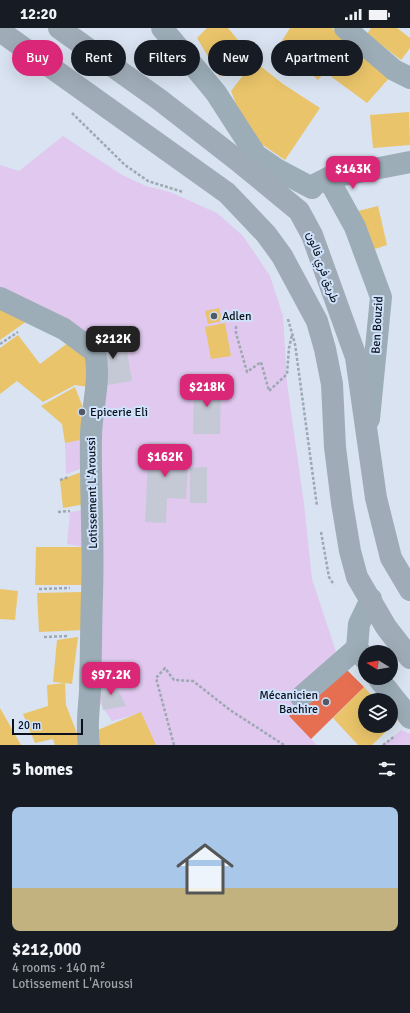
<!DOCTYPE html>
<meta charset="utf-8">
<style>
body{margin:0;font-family:Signika,Vazirmatn,sans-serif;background:#20242c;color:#f1f3f6;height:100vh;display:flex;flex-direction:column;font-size:15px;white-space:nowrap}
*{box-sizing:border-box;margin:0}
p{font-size:13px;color:#9ea1a6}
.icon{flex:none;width:22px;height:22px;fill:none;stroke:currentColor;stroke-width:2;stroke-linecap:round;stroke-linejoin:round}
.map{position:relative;height:717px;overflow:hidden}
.side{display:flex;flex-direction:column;background:#171b24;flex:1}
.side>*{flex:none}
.banner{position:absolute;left:12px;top:12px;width:386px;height:36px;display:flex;gap:8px}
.needle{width:26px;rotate:281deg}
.buttons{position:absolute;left:358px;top:617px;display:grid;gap:8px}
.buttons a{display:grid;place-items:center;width:40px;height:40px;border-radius:50%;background:#171b24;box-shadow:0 4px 16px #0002;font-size:20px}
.scale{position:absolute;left:12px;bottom:10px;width:71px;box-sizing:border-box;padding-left:4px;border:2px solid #0b111a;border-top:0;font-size:11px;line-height:14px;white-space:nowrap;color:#0b111a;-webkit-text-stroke:3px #cfe1fb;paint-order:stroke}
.price{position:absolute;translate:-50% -34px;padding:0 9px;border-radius:8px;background:#db2777;color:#fff;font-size:13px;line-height:26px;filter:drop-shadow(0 1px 2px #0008)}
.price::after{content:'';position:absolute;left:50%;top:24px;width:12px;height:9px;margin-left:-6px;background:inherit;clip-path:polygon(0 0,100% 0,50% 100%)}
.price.on{background:#222;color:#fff}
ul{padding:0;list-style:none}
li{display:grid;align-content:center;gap:8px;height:212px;padding:0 12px}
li+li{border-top:1px solid #363941}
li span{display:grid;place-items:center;height:124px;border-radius:8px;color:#555}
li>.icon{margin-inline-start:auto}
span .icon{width:72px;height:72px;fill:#fffc;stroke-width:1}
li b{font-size:17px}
h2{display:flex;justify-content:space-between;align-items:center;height:48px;padding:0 12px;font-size:17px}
.tag{padding:0 14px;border-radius:18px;background:#171b24;box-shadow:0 4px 16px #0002;font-size:14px;line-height:36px}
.tag.on{background:#db2777;color:#fff}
.status{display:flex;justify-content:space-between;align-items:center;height:28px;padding:0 20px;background:#171b24;direction:ltr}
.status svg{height:11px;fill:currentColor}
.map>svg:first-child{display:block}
</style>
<div class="status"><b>12:20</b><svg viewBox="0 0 49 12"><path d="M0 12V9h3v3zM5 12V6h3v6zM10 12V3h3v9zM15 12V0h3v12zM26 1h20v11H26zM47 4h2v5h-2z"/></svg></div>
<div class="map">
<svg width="410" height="717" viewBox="0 0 410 717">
<rect width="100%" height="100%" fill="#d9e3f1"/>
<!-- green -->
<g fill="#e0c8ef">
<path d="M 63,108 L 122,147 L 146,158 L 170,164 L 217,185 L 243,208 L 270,248 L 283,288 L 287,355 L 304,476 L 312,551 L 336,624 L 304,658 L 289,688 L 317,717 L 156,717 L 152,712 L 141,685 L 112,693 L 90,661 L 97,333 L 0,270 L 0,137 L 19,143 Z"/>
<path d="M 85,411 L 86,439 L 66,446 L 65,415 Z"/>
<path d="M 85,482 L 84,519 L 67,516 L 70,484 Z"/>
<path d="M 401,702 L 410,706 L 410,717 L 383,717 Z"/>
</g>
<!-- homes -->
<g fill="#e9c46a">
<path d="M 207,0 L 228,0 L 247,23 L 220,49 L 197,10 Z"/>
<path d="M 290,0 L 332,0 L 391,48 L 367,75 L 325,44 L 318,52 L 280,16 Z"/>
<path d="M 371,0 L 397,0 L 410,10 L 410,20 L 401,32 L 367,6 Z"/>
<path d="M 254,33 L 283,56 L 320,80 L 285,132 L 248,107 L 231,63 Z"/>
<path d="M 409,84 L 410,117 L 373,120 L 370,87 Z"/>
<path d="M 378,178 L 387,217 L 375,221 L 362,200 L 358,183 Z"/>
<path d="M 219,280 L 222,293 L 208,296 L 205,283 Z"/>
<path d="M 0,281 L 27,293 L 0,312 Z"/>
<path d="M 225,295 L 231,328 L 211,331 L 205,299 Z"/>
<path d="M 18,307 L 40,336 L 69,314 L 89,328 L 88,359 L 75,357 L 43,374 L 17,353 L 0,366 L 0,320 Z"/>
<path d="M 75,359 L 85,385 L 85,411 L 65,415 L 62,396 L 41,378 Z"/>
<path d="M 84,443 L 85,476 L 63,480 L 60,452 Z"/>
<path d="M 36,519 L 84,519 L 84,557 L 35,557 Z"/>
<path d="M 0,561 L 18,563 L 15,592 L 0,591 Z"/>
<path d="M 82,564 L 84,602 L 39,604 L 37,565 Z"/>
<path d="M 78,609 L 72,656 L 65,655 L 66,677 L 78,708 L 79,717 L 55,717 L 53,711 L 35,715 L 23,686 L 48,678 L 47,657 L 65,655 L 53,654 L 57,612 Z"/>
<path d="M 364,659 L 376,672 L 365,672 L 365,698 L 391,698 L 391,687 L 397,693 L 372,717 L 358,717 L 333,690 Z"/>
<path d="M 0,680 L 21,717 L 0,717 Z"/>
<path d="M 141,684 L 156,717 L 97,717 L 93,704 Z"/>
</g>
<!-- shops -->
<path fill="#e76f51" d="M 341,636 L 364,659 L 311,711 L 289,688 Z"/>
<!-- building -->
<g fill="#c5c9d5">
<path d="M 124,306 L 132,353 L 102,358 L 94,311 Z"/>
<path d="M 194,353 L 221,353 L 220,406 L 193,406 Z"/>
<path d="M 149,414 L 189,416 L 186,471 L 167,470 L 166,495 L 145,494 Z"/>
<path d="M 207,439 L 207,475 L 190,475 L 190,440 Z"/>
<path d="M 114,653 L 126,678 L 103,682 L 99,655 Z"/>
</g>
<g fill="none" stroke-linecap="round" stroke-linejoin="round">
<!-- path -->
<g stroke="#9da8b3" stroke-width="2.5" stroke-dasharray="3 2" stroke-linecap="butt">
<path d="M 72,85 L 125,137 L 148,153 L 183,164"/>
<path d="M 288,291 L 295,316 L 317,478"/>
<path d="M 236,298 L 236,305 L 247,344 L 261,334 L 269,363 L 287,346 L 289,320 L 292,307"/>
<path d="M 0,316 L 18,304"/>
<path d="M 60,452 L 69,449"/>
<path d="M 58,484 L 70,483"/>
<path d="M 321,504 L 329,549 L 334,557"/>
<path d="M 39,561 L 70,560"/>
<path d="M 44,609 L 68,608"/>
<path d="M 174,717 L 156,650 L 165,640 L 174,652 L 193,653 L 230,682 L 284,717"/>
<path d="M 383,717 L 395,708"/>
</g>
<!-- minor -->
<g stroke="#9cadb7" stroke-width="22">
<path d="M 162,0 L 216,65 L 256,127 L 278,142 L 312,160"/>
<path d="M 345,0 L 394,42 L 410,50"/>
<path d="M 328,150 L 355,199 L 381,269 L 369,391"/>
<path d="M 316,156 L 328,150 L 410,134"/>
<path d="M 0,270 L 64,301 L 95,324 C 101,351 92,379 91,406 C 90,459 94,513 92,566 C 91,598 91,631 90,663 C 89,681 86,699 89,717"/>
<path d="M 365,631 L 357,620 L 359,596 L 371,571"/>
<path d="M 378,650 L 410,690"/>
<path d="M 301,669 L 357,620"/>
</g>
<!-- highway -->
<g stroke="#9facb7" stroke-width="22">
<path d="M 59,0 L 160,72 L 237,132 L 299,183 L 312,207 L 356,329 L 376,470 L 391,530 L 410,562"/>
<path d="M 0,3 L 227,165 L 266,206 L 282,228 L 317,293 L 325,321 L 332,356 L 335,419 L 342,475 L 350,523 L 357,549 L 386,599 L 410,630"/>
</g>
</g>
<!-- markers -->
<g fill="#535a65" stroke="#cfe1fb" stroke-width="1.5">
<circle cx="214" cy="288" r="4"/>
<circle cx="82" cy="384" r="4"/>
<circle cx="326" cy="674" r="4"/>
</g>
<g text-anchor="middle" stroke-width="4" stroke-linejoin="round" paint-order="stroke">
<!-- street labels -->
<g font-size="12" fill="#0b111a" stroke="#cfe1fb">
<text transform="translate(323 239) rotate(70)" y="4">طريق فري فالون</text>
<text transform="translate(377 297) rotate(-87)" y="4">Ben Bouzid</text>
<text transform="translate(92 465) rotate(-91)" y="4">Lotissement L'Aroussi</text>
</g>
<!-- poi labels -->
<g font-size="12" fill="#0b111a" stroke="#cfe1fb" text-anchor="start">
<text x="222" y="292">Adlen</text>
<text x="90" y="388">Epicerie Eli</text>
<text x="318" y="671" text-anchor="end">Mécanicien<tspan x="318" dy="14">Bachire</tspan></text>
</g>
</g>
</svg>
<div class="buttons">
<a><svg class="needle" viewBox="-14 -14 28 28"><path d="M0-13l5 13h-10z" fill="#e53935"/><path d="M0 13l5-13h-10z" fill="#9ea1a6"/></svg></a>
<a><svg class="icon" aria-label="layers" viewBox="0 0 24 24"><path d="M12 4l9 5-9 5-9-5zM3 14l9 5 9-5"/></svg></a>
</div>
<div class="scale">20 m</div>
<b class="price" style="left:353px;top:162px">$143K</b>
<b class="price on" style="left:113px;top:332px">$212K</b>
<b class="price" style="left:207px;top:380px">$218K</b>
<b class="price" style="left:165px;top:450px">$162K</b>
<b class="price" style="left:111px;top:668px">$97.2K</b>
<div class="banner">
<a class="tag on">Buy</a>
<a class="tag">Rent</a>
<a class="tag">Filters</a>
<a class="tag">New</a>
<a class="tag">Apartment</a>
</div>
</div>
<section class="side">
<h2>5 homes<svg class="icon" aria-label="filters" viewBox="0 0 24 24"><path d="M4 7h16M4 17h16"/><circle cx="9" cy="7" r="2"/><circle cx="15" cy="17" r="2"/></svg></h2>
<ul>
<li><span style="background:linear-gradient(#a9c7e8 65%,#c2b280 0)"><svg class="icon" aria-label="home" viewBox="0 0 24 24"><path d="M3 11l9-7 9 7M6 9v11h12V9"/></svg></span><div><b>$212,000</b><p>4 rooms · 140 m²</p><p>Lotissement L'Aroussi</p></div></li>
</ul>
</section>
